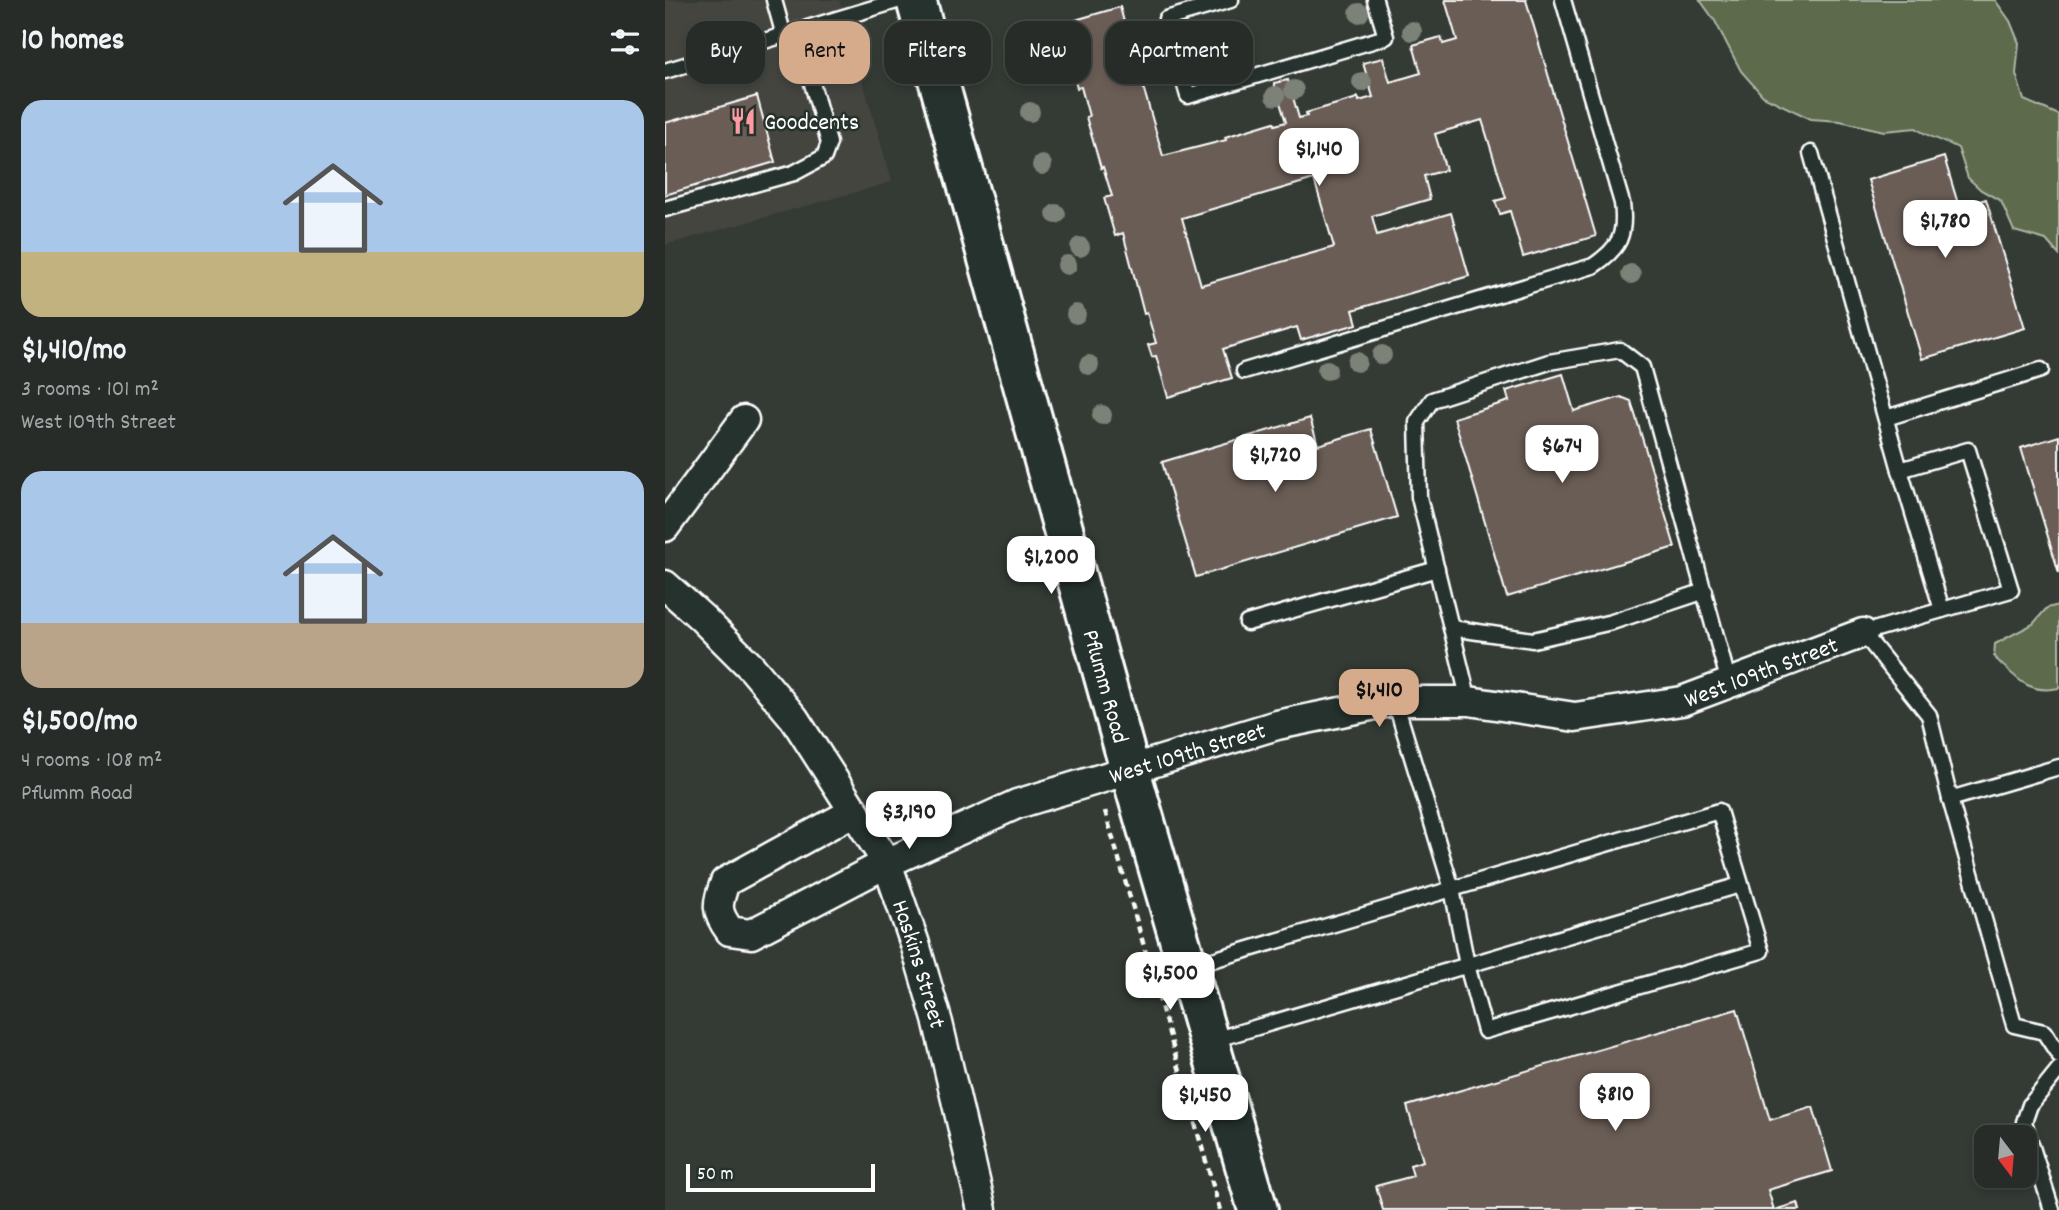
<!DOCTYPE html>
<meta charset="utf-8">
<style>
body{margin:0;font-family:Dekko,sans-serif;background:#2f3430;color:#f1f3f6;height:100vh;display:flex;flex-direction:column;font-size:26px;white-space:nowrap}
*{box-sizing:border-box;margin:0}
p{font-size:23px;color:#a4a7a8}
.icon{flex:none;width:38px;height:38px;fill:none;stroke:currentColor;stroke-width:2;stroke-linecap:round;stroke-linejoin:round}
.map{position:relative;flex:1;overflow:hidden}
.panel{display:flex;flex-direction:column;background:#272c28;width:665px}
.panel>*{flex:none}
.guide{position:absolute;left:21px;top:21px;width:665px;height:63px;display:flex;gap:14px}
.needle{width:46px;rotate:164deg}
.buttons{position:absolute;left:1309px;top:1125px;display:grid;gap:14px}
.buttons a{display:grid;place-items:center;width:63px;height:63px;border-radius:14px;background:#272c28;box-shadow:0 4px 10px #0003,0 0 0 2px #434845;font-size:35px}
.scale{position:absolute;left:21px;bottom:18px;width:189px;box-sizing:border-box;padding-left:7px;border:4px solid #fff;border-top:0;font-size:19px;line-height:24px;white-space:nowrap;color:#fff;-webkit-text-stroke:5px #26332d;paint-order:stroke}
.price{position:absolute;translate:-50% -60px;padding:0 16px;border-radius:14px;background:#fff;color:#222;font-size:23px;line-height:46px;filter:drop-shadow(0 2px 4px #0008)}
.price::after{content:'';position:absolute;left:50%;top:42px;width:21px;height:16px;margin-left:-10px;background:inherit;clip-path:polygon(0 0,100% 0,50% 100%)}
.price.on{background:#d6ab8b;color:#111}
ul{padding:0;list-style:none}
li{display:grid;align-content:center;gap:14px;height:371px;padding:0 21px}
li span{display:grid;place-items:center;height:217px;border-radius:21px;color:#555}
li>.icon{margin-inline-start:auto}
span .icon{width:126px;height:126px;fill:#fffc;stroke-width:1}
li b{font-size:30px}
h2{display:flex;justify-content:space-between;align-items:center;height:84px;padding:0 21px;font-size:30px}
.pill{padding:0 24px;border-radius:21px;background:#272c28;box-shadow:0 4px 10px #0003,0 0 0 2px #434845;font-size:24px;line-height:63px}
.pill.on{background:#d6ab8b;color:#111}
main{display:flex;flex:1;min-height:0}
.map>svg:first-child{display:block}
</style>
<main>
<section class="panel">
<h2>10 homes<svg class="icon" aria-label="filters" viewBox="0 0 24 24"><path d="M4 7h16M4 17h16"/><circle cx="9" cy="7" r="2"/><circle cx="15" cy="17" r="2"/></svg></h2>
<ul>
<li><span style="background:linear-gradient(#a9c7e8 70%,#c2b280 0)"><svg class="icon" aria-label="home" viewBox="0 0 24 24"><path d="M3 11l9-7 9 7M6 9v11h12V9"/></svg></span><div><b>$1,410/mo</b><p>3 rooms · 101 m²</p><p>West 109th Street</p></div></li>
<li><span style="background:linear-gradient(#a9c7e8 70%,#b9a48a 0)"><svg class="icon" aria-label="home" viewBox="0 0 24 24"><path d="M3 11l9-7 9 7M6 9v11h12V9"/></svg></span><div><b>$1,500/mo</b><p>4 rooms · 108 m²</p><p>Pflumm Road</p></div></li>
</ul>
</section>
<div class="map">
<svg width="1394" height="1210" viewBox="0 0 1394 1210">
<rect width="100%" height="100%" fill="#343b35"/>
<filter id="ink" filterUnits="userSpaceOnUse"><feTurbulence type="fractalNoise" baseFrequency=".0143" numOctaves="2"/><feDisplacementMap in="SourceGraphic" scale="14" xChannelSelector="R" yChannelSelector="G"/><feConvolveMatrix kernelMatrix="1 2 1 2 8 2 1 2 1" color-interpolation-filters="sRGB"/></filter>
<g filter="url(#ink)">
<!-- built -->
<path fill="#44453f" d="M 0,0 L 174,0 L 227,182 L 0,245 Z"/>
<!-- green -->
<g fill="#5d6b4c" stroke="#aeb5a6" stroke-width="2">
<path d="M 1035,0 L 1330,0 L 1345,21 L 1354,43 L 1351,74 L 1359,100 L 1394,115 L 1394,255 L 1381,240 L 1349,231 L 1336,201 L 1316,190 L 1303,178 L 1293,148 C 1277,139 1265,139 1251,128 L 1219,131 L 1175,121 L 1146,119 L 1098,96 L 1076,71 L 1050,21 Z"/>
<path d="M 1394,605 L 1394,688 C 1362,695 1350,676 1329,657 L 1330,644 L 1368,624 L 1382,608 Z"/>
</g>
<!-- building -->
<g fill="#6a5d57" stroke="#fff" stroke-width="2" fill-rule="evenodd">
<path d="M 780,0 L 861,0 L 931,236 L 858,257 L 845,211 L 835,214 L 830,201 L 841,198 L 817,120 L 770,134 L 781,170 L 759,176 L 765,199 L 707,216 L 712,235 L 786,213 L 804,276 L 688,310 L 692,324 L 636,340 L 632,327 L 558,349 L 567,378 L 503,397 L 491,356 L 487,357 L 483,345 L 491,343 L 482,313 L 479,314 L 458,233 L 450,236 L 439,198 L 447,196 L 438,167 L 436,168 L 421,117 L 424,116 L 416,87 L 412,88 L 393,25 L 455,7 L 462,33 L 470,31 L 474,45 L 469,45 L 478,76 L 475,76 L 498,156 L 561,140 L 560,137 L 609,122 L 610,125 L 621,122 L 609,83 L 623,80 L 634,118 L 642,116 L 641,113 L 689,99 L 693,97 L 694,101 L 708,97 L 698,63 L 718,58 L 725,82 L 756,73 L 748,45 L 776,37 L 778,44 L 792,40 ZM 649,179 L 669,247 L 536,285 L 517,218 Z"/>
<path d="M 92,96 L 110,162 L 0,195 L 0,123 Z"/>
<path d="M 1279,157 L 1294,207 L 1321,199 L 1360,328 L 1257,359 L 1203,180 Z"/>
<path d="M 898,374 L 909,411 L 956,397 L 966,401 L 1010,547 L 842,597 L 789,418 L 844,401 L 841,391 Z"/>
<path d="M 645,418 L 653,445 L 706,429 L 732,517 L 531,577 L 497,462 Z"/>
<path d="M 1394,436 L 1394,573 L 1356,448 Z"/>
<path d="M 1072,1009 L 1105,1120 L 1148,1107 L 1167,1171 L 1103,1190 L 1109,1210 L 1133,1203 L 1135,1210 L 718,1210 L 711,1186 L 748,1176 L 745,1165 L 758,1161 L 742,1106 Z"/>
</g>
<g fill="none" stroke-linecap="round" stroke-linejoin="round">
<defs>
<g id="service">
<path d="M 109,0 L 119,36"/>
<path d="M 566,0 L 501,19 L 523,96 L 721,37 L 710,0"/>
<path d="M 0,71 L 235,0"/>
<path d="M 1146,153 L 1235,470 L 1303,450 L 1346,590 L 1198,633 L 1264,715 L 1285,799"/>
<path d="M 0,209 L 129,173 L 159,157 L 164,143 L 132,31"/>
<path d="M 579,371 L 928,266 C 955,248 961,235 957,203 L 898,0"/>
<path d="M 1221,418 L 1376,370"/>
<path d="M 1235,470 L 1277,610"/>
<path d="M 582,623 L 772,569"/>
<path d="M 786,628 L 868,640 L 947,622 L 1040,591"/>
<path d="M 804,701 L 754,497 L 752,422 L 767,400 L 884,362 L 955,350 L 977,367 L 1064,683"/>
<path d="M 1394,767 L 1285,799 L 1349,1025 L 1379,1032 L 1394,1055"/>
<path d="M 1054,811 L 1096,951 L 820,1031 L 802,965 L 787,889 Z"/>
<path d="M 524,967 L 787,889 L 730,701"/>
<path d="M 545,1041 L 1075,885"/>
<path d="M 1387,1210 L 1359,1122 L 1365,1105 L 1394,1069"/>
</g>
<g id="minor">
<path d="M 0,527 L 79,420"/>
<path id="s1" d="M 0,585 L 37,618 L 87,668 L 129,718 L 222,863 L 250,944 L 273,1023 L 317,1210"/>
<path id="s2" d="M 190,811 L 60,882 C 52,905 50,911 65,931 L 86,934 L 222,863 L 352,804 L 612,725 L 730,701 L 804,701 L 910,717 L 1017,701 L 1198,633"/>
</g>
<g id="secondary">
<path id="s3" d="M 251,0 L 465,770 L 593,1210"/>
</g>
</defs>
<!-- service casing -->
<use href="#service" stroke="#fff" stroke-width="19"/>
<!-- minor casing -->
<use href="#minor" stroke="#fff" stroke-width="33"/>
<!-- secondary casing -->
<use href="#secondary" stroke="#fff" stroke-width="44"/>
<!-- path -->
<path stroke="#fff" stroke-width="4.5" stroke-dasharray="7 5" stroke-linecap="butt" d="M 440,811 L 555,1210"/>
<!-- service -->
<use href="#service" stroke="#26332d" stroke-width="14"/>
<!-- minor -->
<use href="#minor" stroke="#26332d" stroke-width="28"/>
<!-- secondary -->
<use href="#secondary" stroke="#26332d" stroke-width="38"/>
</g>
<!-- trees -->
<g fill="#7c8278">
<circle cx="694" cy="13" r="10"/>
<circle cx="747" cy="31" r="10"/>
<circle cx="527" cy="36" r="10"/>
<circle cx="535" cy="61" r="10"/>
<circle cx="348" cy="63" r="10"/>
<circle cx="697" cy="82" r="10"/>
<circle cx="629" cy="90" r="10"/>
<circle cx="610" cy="96" r="10"/>
<circle cx="365" cy="112" r="10"/>
<circle cx="377" cy="165" r="10"/>
<circle cx="391" cy="214" r="10"/>
<circle cx="415" cy="247" r="10"/>
<circle cx="402" cy="265" r="10"/>
<circle cx="966" cy="274" r="10"/>
<circle cx="411" cy="314" r="10"/>
<circle cx="717" cy="355" r="10"/>
<circle cx="692" cy="362" r="10"/>
<circle cx="424" cy="365" r="10"/>
<circle cx="662" cy="370" r="10"/>
<circle cx="437" cy="415" r="10"/>
</g>
</g>
<!-- icons -->
<defs>
<symbol id="restaurant-bare" viewBox="-9 -9 18 18"><path d="M-5-6h1v4h1v-4h1v4h1v-4h1v5L-1.5 .5V6h-2V.5L-5-1ZM5-6V6H3V1.5H1.5Q1.5-4 5-6Z" fill="#ff9aa2" stroke="#26332d" stroke-width="2.5" paint-order="stroke"/></symbol>
</defs>
<g fill-rule="evenodd">
<use href="#restaurant-bare" x="59" y="102" width="38" height="38"/>
</g>
<g text-anchor="middle" stroke-width="5" stroke-linejoin="round" paint-order="stroke">
<!-- poi labels -->
<g font-size="24" fill="#fff" stroke="#26332d" text-anchor="start">
<text x="99" y="129">Goodcents</text>
</g>
<!-- street labels -->
<g font-size="24" fill="#fff" stroke="#26332d">
<text dy="8" stroke="none"><textPath href="#s2" startOffset="1284">West 109th Street</textPath></text>
<text dy="8" stroke="none"><textPath href="#s3" startOffset="712">Pflumm Road</textPath></text>
<text dy="8" stroke="none"><textPath href="#s2" startOffset="696">West 109th Street</textPath></text>
<text dy="8" stroke="none"><textPath href="#s1" startOffset="464">Haskins Street</textPath></text>
</g>
</g>
</svg>
<div class="buttons">
<a><svg class="needle" viewBox="-14 -14 28 28"><path d="M0-13l5 13h-10z" fill="#e53935"/><path d="M0 13l5-13h-10z" fill="#a4a7a8"/></svg></a>
</div>
<div class="scale">50 m</div>
<b class="price" style="left:654px;top:188px">$1,140</b>
<b class="price" style="left:1280px;top:260px">$1,780</b>
<b class="price" style="left:897px;top:485px">$674</b>
<b class="price" style="left:610px;top:494px">$1,720</b>
<b class="price" style="left:386px;top:596px">$1,200</b>
<b class="price on" style="left:714px;top:729px">$1,410</b>
<b class="price" style="left:244px;top:851px">$3,190</b>
<b class="price" style="left:505px;top:1012px">$1,500</b>
<b class="price" style="left:950px;top:1133px">$810</b>
<b class="price" style="left:540px;top:1134px">$1,450</b>
<div class="guide">
<a class="pill">Buy</a>
<a class="pill on">Rent</a>
<a class="pill">Filters</a>
<a class="pill">New</a>
<a class="pill">Apartment</a>
</div>
</div>
</main>
